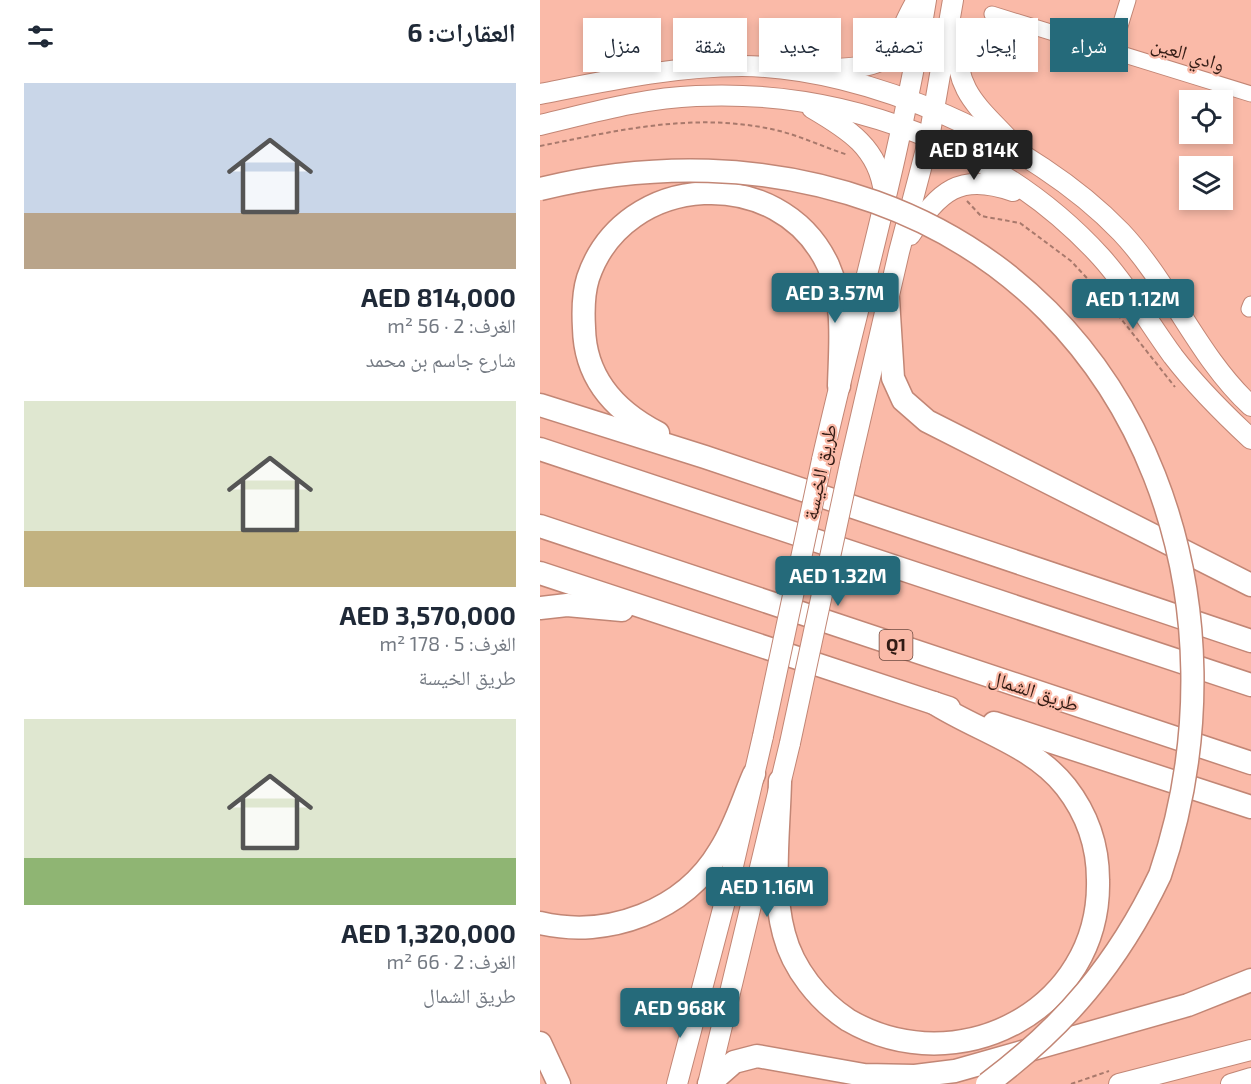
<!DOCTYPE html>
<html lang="ar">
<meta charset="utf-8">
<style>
body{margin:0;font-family:"Exo 2","Noto Naskh Arabic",sans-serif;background:#f6f6f7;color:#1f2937;direction:rtl;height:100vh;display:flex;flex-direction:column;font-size:22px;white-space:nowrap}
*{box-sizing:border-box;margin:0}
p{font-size:20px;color:#747a83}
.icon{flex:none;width:33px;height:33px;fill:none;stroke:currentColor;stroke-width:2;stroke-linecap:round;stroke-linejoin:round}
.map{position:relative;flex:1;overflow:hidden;direction:ltr}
.panel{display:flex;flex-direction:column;background:#fff;width:540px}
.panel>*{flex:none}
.hud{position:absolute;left:18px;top:18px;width:570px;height:54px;direction:rtl;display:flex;gap:12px}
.controls{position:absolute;left:639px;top:90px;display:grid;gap:12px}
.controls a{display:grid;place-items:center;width:54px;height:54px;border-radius:0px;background:#fff;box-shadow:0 3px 9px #0003;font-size:30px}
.price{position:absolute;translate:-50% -51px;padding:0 14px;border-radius:6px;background:#256a7a;color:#fff;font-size:20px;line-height:39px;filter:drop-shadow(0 2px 3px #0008)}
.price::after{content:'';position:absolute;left:50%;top:36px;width:18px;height:14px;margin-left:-9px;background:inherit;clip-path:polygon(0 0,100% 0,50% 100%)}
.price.active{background:#222;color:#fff}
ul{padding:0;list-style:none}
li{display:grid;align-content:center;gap:12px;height:318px;padding:0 24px}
li span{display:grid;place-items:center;height:186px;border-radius:0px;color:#555}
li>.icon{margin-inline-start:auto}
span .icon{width:108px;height:108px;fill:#fffc;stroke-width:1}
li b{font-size:26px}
h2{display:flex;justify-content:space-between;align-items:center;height:72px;padding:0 24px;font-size:26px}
.tag{padding:0 21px;border-radius:0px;background:#fff;box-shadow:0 3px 9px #0003;font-size:21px;line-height:54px}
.tag.active{background:#256a7a;color:#fff}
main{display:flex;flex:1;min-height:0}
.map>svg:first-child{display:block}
</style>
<main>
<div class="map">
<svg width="711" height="1084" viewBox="0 0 711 1084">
<rect width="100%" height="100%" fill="#fabaa8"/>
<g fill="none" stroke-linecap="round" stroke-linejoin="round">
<defs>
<g id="minor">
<path d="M 452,14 L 711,94"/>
<path d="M 572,52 L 588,0"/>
<path d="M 709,309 L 711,304"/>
</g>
<g id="major">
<path d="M 417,36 C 414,92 438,106 472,143"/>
<path d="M 294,69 C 364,67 348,48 377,0"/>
<path d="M 0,94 C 66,81 134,66 202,66 C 328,67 494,141 581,232 C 631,285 657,356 711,406"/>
<path d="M 272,108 C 308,129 339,148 344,193"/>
<path d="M 0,125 C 51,113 103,98 156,96 C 304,89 460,146 561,257 C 589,288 609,323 633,356 C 656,386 683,413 711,439"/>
<path d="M 370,235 C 400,191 419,172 473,191"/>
<path d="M 282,460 C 317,307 361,155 386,0"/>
<path d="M 310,464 L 359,252 L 389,138 L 413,0"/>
<path d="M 137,1084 L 184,905 L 223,736"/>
<path d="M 168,1084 L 250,743"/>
<path d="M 579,1084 L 711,1050"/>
<path d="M 691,1084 L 711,1078"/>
</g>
<g id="highway">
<path d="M 348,299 L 353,378 L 363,400 L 387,421 L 711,585"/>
<path d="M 0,405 L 165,457 L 711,641"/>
<path d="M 118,433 C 75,411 45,378 44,328 C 43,311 43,294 48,278 C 84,171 240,163 288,265 C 305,303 300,346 299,386"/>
<path d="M 0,449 L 711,685"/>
<path d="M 0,526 L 711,763"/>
<path d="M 0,573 L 409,708"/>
<path d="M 0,608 L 27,605 L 82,610"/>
<path d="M 454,723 L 711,807"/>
<path d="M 240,781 C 239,830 231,886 244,934 C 253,969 279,1001 308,1020 C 418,1084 561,1010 558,880 C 558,846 547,814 526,787 C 493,745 438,731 394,703"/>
<path d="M 0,923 C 68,939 144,911 180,850 C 195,827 203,799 214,774"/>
<path d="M 0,1043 L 19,1084"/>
<path d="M 169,1084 L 194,1062 L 217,1056 L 324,1075 L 375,1076 L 415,1071 L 648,1005 L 711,980"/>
</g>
</defs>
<!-- minor casing -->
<use href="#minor" stroke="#c28675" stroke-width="17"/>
<!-- major casing -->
<use href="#major" stroke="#c28675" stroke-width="22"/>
<!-- highway casing -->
<use href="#highway" stroke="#c28675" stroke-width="25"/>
<!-- path -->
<g stroke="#a8796c" stroke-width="2" stroke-dasharray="4.5 3" stroke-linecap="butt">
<path d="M 0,146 C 76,131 148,113 226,128 C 255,133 280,146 308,155"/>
<path d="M 427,201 L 441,216 L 480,223 L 531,261 L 559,291 L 635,387"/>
<path d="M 531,1084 L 569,1071"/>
</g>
<!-- minor -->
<use href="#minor" stroke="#fff" stroke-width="15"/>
<!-- major -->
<use href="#major" stroke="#fff" stroke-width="20"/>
<!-- highway -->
<use href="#highway" stroke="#fff" stroke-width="22"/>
<defs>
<g id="major-bridge">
<path d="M 223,736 L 282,460"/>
<path d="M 250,743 L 310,464"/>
</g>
<path id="highway-bridge" d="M 0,189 C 111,162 226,163 335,202 C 609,300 711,609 620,875 C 578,963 525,1026 447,1084"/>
</defs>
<!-- major-bridge casing -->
<use href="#major-bridge" stroke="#c28675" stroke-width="22" stroke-linecap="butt"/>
<!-- highway-bridge casing -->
<use href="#highway-bridge" stroke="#c28675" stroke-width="25" stroke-linecap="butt"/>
<!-- major-bridge -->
<use href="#major-bridge" stroke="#fff" stroke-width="20"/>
<!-- highway-bridge -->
<use href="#highway-bridge" stroke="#fff" stroke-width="22"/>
</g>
<g text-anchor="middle" stroke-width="4.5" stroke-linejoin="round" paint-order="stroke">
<!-- shield labels -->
<rect fill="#fabaa8" stroke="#6e4b40" stroke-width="1.5" x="339.5" y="630" width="33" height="30" rx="4.5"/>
<g font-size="18" font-weight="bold" fill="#321b14">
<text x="356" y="651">Q1</text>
</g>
<!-- street labels -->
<g font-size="20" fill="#321b14" stroke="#fabaa8">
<text transform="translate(648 54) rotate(17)" y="7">وادي العين</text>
<text transform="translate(280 472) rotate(-78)" y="7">طريق الخيسة</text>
<text transform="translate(494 691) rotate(18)" y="7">طريق الشمال</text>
</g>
</g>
</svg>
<div class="controls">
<a><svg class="icon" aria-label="locate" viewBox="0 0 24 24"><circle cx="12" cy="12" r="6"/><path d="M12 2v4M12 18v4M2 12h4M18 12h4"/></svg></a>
<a><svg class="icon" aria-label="layers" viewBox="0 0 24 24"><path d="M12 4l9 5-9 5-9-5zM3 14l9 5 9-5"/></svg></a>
</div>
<b class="price active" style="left:434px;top:181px">AED 814K</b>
<b class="price" style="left:295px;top:324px">AED 3.57M</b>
<b class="price" style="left:593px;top:330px">AED 1.12M</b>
<b class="price" style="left:298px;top:607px">AED 1.32M</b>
<b class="price" style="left:227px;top:918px">AED 1.16M</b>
<b class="price" style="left:140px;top:1039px">AED 968K</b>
<div class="hud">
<a class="tag active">شراء</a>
<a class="tag">إيجار</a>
<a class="tag">تصفية</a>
<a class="tag">جديد</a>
<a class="tag">شقة</a>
<a class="tag">منزل</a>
</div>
</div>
<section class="panel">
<h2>العقارات: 6<svg class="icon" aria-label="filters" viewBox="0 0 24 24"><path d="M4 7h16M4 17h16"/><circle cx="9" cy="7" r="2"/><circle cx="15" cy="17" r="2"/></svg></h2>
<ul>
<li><span style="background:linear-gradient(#c9d6e8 70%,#b9a48a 0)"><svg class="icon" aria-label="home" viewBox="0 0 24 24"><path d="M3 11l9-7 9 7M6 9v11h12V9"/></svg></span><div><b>AED 814,000</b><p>الغرف: 2 · 56 m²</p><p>شارع جاسم بن محمد</p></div></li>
<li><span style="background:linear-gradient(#dfe7d0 70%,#c2b280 0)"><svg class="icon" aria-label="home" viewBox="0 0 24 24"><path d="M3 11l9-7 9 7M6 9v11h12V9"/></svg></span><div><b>AED 3,570,000</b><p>الغرف: 5 · 178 m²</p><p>طريق الخيسة</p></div></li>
<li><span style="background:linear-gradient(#dfe7d0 75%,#8fb573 0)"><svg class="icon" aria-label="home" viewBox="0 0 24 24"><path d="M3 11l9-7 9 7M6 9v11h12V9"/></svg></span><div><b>AED 1,320,000</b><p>الغرف: 2 · 66 m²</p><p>طريق الشمال</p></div></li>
</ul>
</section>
</main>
